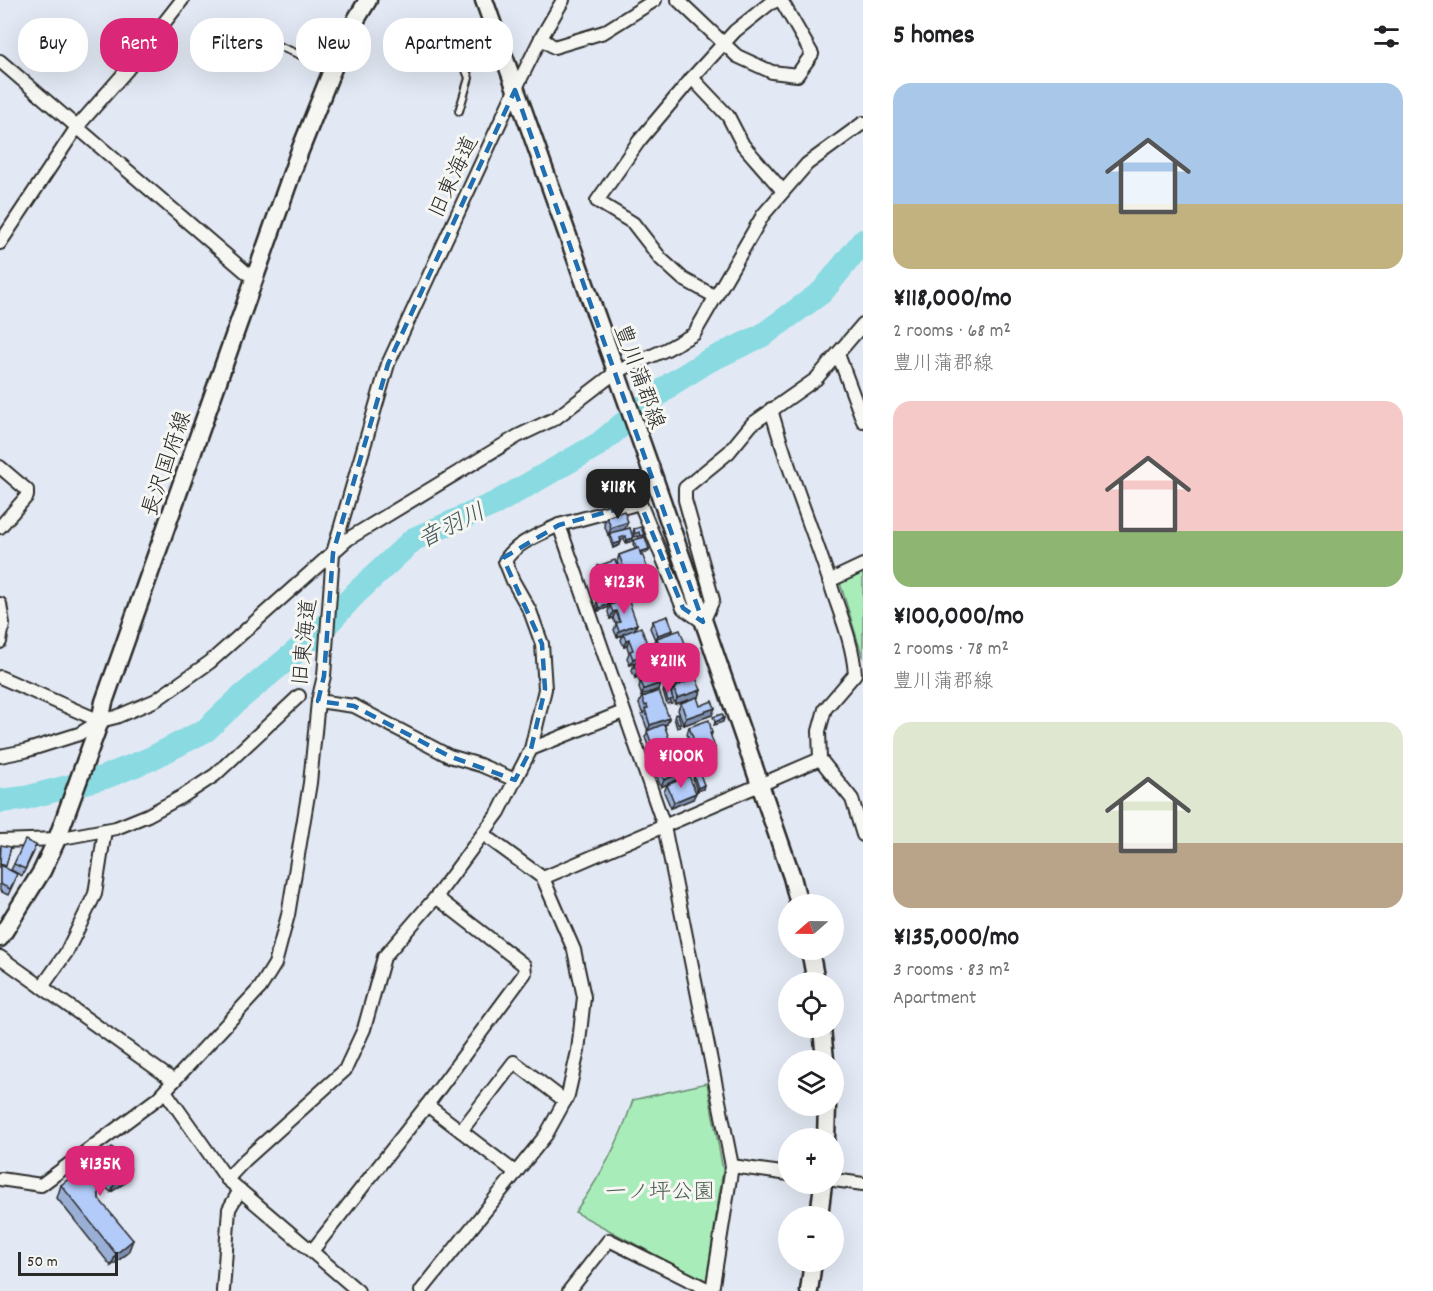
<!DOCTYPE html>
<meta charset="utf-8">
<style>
body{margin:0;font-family:Dekko,"Klee One",sans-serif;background:#f6f6f6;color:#202124;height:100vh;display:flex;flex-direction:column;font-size:22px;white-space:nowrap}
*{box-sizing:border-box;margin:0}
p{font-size:20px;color:#757577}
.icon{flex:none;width:33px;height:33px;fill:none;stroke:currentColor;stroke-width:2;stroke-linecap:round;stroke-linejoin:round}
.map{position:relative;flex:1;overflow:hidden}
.details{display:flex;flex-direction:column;background:#fff;width:570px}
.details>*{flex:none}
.top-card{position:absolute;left:18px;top:18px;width:570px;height:54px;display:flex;gap:12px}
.needle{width:39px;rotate:250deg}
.fabs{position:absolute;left:778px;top:894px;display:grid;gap:12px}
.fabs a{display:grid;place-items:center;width:66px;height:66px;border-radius:50%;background:#fff;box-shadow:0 6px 24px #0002;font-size:30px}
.scale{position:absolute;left:18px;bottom:15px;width:100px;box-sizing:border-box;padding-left:6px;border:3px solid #2b2b2b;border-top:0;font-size:16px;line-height:21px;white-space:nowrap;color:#2b2b2b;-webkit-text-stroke:4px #f6f6f2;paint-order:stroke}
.price{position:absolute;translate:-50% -51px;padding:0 14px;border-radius:12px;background:#db2777;color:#fff;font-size:20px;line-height:39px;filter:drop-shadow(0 2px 3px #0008)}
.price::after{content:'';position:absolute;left:50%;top:36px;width:18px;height:14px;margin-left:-9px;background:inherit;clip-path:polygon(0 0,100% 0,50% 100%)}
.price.current{background:#222;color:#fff}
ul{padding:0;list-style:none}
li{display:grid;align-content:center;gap:12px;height:318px;padding:0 30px}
li span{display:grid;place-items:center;height:186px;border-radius:18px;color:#555}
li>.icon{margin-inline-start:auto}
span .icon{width:108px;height:108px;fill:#fffc;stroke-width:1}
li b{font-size:26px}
h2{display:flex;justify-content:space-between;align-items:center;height:72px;padding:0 30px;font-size:26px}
.chip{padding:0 21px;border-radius:24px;background:#fff;box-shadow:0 6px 24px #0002;font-size:21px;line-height:54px}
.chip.current{background:#db2777;color:#fff}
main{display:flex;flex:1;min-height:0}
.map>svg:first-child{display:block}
</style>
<main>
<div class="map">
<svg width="863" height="1291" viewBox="0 0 863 1291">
<rect width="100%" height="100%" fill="#e2e9f4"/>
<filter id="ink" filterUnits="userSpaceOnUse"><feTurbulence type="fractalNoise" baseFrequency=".0167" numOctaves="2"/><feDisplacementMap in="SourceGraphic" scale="12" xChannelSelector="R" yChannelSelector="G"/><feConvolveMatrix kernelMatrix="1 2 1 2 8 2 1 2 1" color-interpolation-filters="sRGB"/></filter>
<g filter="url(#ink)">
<!-- green -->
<g fill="#a8edb9" stroke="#6a8c72" stroke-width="1.5">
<path d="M 863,572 L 863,658 L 840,583 Z"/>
<path d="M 707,1083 L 723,1170 L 706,1282 L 575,1212 C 602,1174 618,1145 633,1100 Z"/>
</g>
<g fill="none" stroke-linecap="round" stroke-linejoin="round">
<!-- river -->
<path stroke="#89dae1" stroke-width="24" d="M 0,801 L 25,798 L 105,777 L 150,759 L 206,730 L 239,699 L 321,631 L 355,594 L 414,539 L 496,503 L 599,444 L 671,384 L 708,361 L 763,335 L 822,292 L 863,241"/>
<defs>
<g id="service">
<path d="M 230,26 L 332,68"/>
<path d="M 459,111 L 469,78 L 460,55 L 498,42"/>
</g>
<g id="minor">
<path d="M 678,0 L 737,56 L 772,72 L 797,75 L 812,54 L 781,0"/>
<path d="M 541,38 L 554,47 L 604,32 L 655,0"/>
<path d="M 0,61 L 254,279"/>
<path d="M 692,78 L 728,116 L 743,145 L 783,191"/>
<path d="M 0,243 L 77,127 L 127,70 L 182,0"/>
<path d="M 716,297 L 683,279 L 661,259 L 633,223 L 597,201 L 639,141 L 692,78 L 735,31 L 769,4 L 778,0"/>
<path d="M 838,354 L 863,421"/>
<path d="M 771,409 C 788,472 814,532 834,595 C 843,621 853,646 855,674 L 825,709 L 819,731 L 820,759 L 852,799 L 863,835"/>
<path d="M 0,467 L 27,490 L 27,496 L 0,527"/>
<path d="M 829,581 L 863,565"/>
<path d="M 0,604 L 3,624 L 0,642"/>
<path d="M 0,677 L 100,721"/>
<path d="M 318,701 L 354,706 L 449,756 L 480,765 L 515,780 L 499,812 L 436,897"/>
<path d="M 531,749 L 545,689 L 542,644 L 530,611 L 513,581 L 505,561 C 515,543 541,534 559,525"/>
<path d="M 0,756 L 25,751 L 79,734 L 100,721 L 116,717 L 156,700 L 210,662 L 348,539 L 518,436 L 556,418 L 616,372 L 667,349 L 694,334 L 763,215 L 807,164 L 863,123"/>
<path d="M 515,780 L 531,749 L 623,712"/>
<path d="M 0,841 L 57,839 L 116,828 L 148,815 L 183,796 L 215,775 L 299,696"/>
<path d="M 543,878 L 820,759"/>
<path d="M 0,957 L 174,1081"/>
<path d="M 42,987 L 66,953 L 95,894 L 105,830"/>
<path d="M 165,1091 L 227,1179 L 358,1291"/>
<path d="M 427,1105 L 516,1173"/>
<path d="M 461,1131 L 514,1062 L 565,1101"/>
<path d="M 732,1166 L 789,1174"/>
<path d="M 0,1179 L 41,1185 L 158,1098 L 260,988 L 275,964 L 288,915 L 310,783 L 318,701 L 324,676 L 333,553 L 388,364 L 515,90 L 541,38 L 563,0"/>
<path d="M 227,1179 L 245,1160 L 345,1070 L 364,1029 L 384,957 L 436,897 L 524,965 L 525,973 L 427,1105 L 312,1251"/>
<path d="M 834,1180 L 863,1184"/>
<path d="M 223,1291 L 229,1209 L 240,1190"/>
<path d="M 421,1291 L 546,1135 L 568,1095 L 578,1051 L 584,997 L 574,950 L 543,878 L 483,834"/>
<path d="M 569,1291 L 609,1240 L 711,1291"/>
<path d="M 712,1291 L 732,1166 L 664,826 L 559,525 L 640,503 L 683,608 L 703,622 L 713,600 L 685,500 L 685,488 L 729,452 L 752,424 L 816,379 L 863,324"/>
</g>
<g id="secondary">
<path d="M 484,0 L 653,475 L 792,877 L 799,904"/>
<path d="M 0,938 L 42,871 L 57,839 L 100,721 L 104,702 L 299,153 L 333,68 L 357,18 L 368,0"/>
<path d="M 810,950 L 816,982"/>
<path d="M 822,1028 L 825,1060"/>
<path d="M 826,1138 L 827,1106"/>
<path d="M 819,1216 L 823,1184"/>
<path d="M 809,1291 L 813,1262"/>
</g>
</defs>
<!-- service casing -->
<use href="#service" stroke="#2b2b2b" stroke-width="10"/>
<!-- minor casing -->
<use href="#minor" stroke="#2b2b2b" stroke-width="16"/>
<!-- secondary casing -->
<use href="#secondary" stroke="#2b2b2b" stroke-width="21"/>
<!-- service -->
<use href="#service" stroke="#f6f6f2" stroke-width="6"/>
<!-- minor -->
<use href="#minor" stroke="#f6f6f2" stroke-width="12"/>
<!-- secondary -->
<use href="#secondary" stroke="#f6f6f2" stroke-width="16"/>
</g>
<!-- wall -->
<g fill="#9aafd6" stroke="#2b2b2b" stroke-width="1.5">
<path d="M 607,517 L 625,529 L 617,532 L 630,528 L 632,541 L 626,543 L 624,539 L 620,541 L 620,545 L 613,548 L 609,537 L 610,534 L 608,535 L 604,524 Z"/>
<path d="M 634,529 L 644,535 L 643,537 L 649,549 L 648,552 L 641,555 L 648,580 L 646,586 L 628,593 L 617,562 L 619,555 L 635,549 L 633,544 L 634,540 L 639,539 L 638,536 L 634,537 L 633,533 Z"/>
<path d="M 598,566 L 624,599 L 609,604 L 607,608 L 598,611 L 596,606 L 597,602 L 605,600 L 596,573 Z"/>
<path d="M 610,605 L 637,624 L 635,629 L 650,652 L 648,659 L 630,665 L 627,658 L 629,653 L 627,646 L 624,647 L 621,640 L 623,635 L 617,637 L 614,630 L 616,625 L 613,618 L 610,619 L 608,612 Z"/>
<path d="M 653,621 L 672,633 L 685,650 L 690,666 L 692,680 L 701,690 L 699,697 L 675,704 L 671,695 L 673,690 L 672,691 L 667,677 L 668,675 L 667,675 L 662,663 L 663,660 L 660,661 L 655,645 L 656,642 L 650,628 Z"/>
<path d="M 634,664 L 661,683 L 659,689 L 650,693 L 669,718 L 667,724 L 665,725 L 669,750 L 670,756 L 662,759 L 661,754 L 652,757 L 645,737 L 648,731 L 642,715 L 644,712 L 642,712 L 639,704 L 642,696 L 639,688 L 640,683 L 638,677 L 635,678 L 632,671 Z"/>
<path d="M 664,689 L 672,703 L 667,704 L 663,692 Z"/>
<path d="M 681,703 L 700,706 L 712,715 L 684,725 L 678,710 Z"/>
<path d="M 675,715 L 680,727 L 677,728 L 674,718 Z"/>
<path d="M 689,727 L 712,733 L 711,736 L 713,754 L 697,760 L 687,734 Z"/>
<path d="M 657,764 L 682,777 L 661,787 L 654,770 Z"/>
<path d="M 694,776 L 703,789 L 697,791 L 693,779 Z"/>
<path d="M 667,785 L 693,799 L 671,808 L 664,792 Z"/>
<path d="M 0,847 L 11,847 L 5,868 L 15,880 L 8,895 L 0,891 Z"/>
<path d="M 34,852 L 22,876 L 11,870 L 14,864 Z"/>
<path d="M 130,1169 L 126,1182 L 111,1192 L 105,1187 L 99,1192 L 99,1199 L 128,1253 L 111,1266 L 57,1198 L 61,1185 Z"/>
</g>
<!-- shaded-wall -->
<g fill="#7d8eae" stroke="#2b2b2b" stroke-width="1.5">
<path d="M 628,522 L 625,529 L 608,535 L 611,528 Z"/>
<path d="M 633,538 L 632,541 L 626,543 L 627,540 Z"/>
<path d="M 621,542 L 620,545 L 613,548 L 614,544 Z"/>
<path d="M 649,549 L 648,552 L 638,556 L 639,553 Z"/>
<path d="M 648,580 L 646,586 L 628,593 L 631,586 Z"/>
<path d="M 626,592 L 624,599 L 607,605 L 610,598 Z"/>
<path d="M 609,604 L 607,608 L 598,611 L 599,608 Z"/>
<path d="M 616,611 L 613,618 L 610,619 L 613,612 Z"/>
<path d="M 637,624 L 634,631 L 617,637 L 619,631 Z"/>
<path d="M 673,630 L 671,636 L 657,638 L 655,642 L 658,635 Z"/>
<path d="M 629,639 L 627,646 L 624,647 L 626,640 Z"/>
<path d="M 686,646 L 684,653 L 665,656 L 663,660 L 660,661 L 663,655 Z"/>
<path d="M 650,652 L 648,659 L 630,665 L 633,659 Z"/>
<path d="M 692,660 L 690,667 L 670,670 L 667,675 L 669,669 Z"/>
<path d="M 640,670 L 638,677 L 635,678 L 637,671 Z"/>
<path d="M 693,677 L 691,684 L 677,687 L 677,686 L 675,689 L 674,689 L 672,691 L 675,684 Z"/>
<path d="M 661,683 L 659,689 L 641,696 L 644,689 Z"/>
<path d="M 701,690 L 699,697 L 675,704 L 677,698 Z"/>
<path d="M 715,708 L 712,715 L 684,725 L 686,718 Z"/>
<path d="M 669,718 L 667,724 L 648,731 L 650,725 Z"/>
<path d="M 724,718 L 723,722 L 714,725 L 715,722 Z"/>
<path d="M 671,744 L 669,751 L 661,752 L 661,754 L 652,757 L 654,750 Z"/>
<path d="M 715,748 L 713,754 L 697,760 L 699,754 Z"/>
<path d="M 671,753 L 670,756 L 662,759 L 663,756 Z"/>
<path d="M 685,771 L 682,777 L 661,787 L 664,780 Z"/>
<path d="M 704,785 L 703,789 L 697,791 L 698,788 Z"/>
<path d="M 696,793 L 693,799 L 671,808 L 674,802 Z"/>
<path d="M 130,1169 L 126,1182 L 111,1192 L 116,1180 Z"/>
<path d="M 110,1175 L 105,1187 L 94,1195 L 98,1182 Z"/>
<path d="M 133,1240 L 128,1253 L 111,1266 L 116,1254 Z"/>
</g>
<!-- building -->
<g fill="#b3cbf9" stroke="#2b2b2b" stroke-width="1.5">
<path d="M 624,511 L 628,522 L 611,528 L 607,517 Z"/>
<path d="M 641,527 L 644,535 L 640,536 L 639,532 L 635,534 L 634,529 Z"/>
<path d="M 630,528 L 633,538 L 627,540 L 626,536 L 620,538 L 621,542 L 614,544 L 610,533 Z"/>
<path d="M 645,537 L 649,549 L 640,552 L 639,548 L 637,549 L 634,540 Z"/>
<path d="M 639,548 L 641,556 L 643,556 L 648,570 L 645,571 L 648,580 L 631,586 L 619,555 Z"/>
<path d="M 615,560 L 626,592 L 610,598 L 598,566 Z"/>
<path d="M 607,599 L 609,604 L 599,608 L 597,602 Z"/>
<path d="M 628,599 L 637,624 L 619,631 L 616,623 L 620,622 L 616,611 L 613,612 L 610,605 Z"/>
<path d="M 668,616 L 673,630 L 658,635 L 653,621 Z"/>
<path d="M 641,627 L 650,652 L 633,659 L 630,651 L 633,650 L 629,639 L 626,640 L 623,634 Z"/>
<path d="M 680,630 L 686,646 L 663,655 L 657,638 Z"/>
<path d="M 688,649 L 692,660 L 669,669 L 665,656 Z"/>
<path d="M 652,658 L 661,683 L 644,689 L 641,682 L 644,681 L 640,670 L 637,671 L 634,664 Z"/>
<path d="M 690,663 L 693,677 L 675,684 L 670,670 Z"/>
<path d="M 696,678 L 701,690 L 677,698 L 674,689 L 677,687 L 677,686 Z"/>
<path d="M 669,687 L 673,699 L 668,701 L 664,689 Z"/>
<path d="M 659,691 L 669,718 L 650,725 L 645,709 L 648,708 L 647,705 L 645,706 L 642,697 Z"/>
<path d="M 650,692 L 650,694 L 643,697 L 642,695 Z"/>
<path d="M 697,697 L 700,706 L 712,701 L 715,708 L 686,718 L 681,703 Z"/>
<path d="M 678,714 L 681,724 L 678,724 L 675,715 Z"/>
<path d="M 722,714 L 724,718 L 715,722 L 713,717 Z"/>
<path d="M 709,720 L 712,733 L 710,733 L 715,748 L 699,754 L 689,727 Z"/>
<path d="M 664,724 L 671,744 L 654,750 L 647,731 Z"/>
<path d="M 669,749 L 671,753 L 663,756 L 661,752 Z"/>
<path d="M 678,754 L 685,771 L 664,780 L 657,764 Z"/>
<path d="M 700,774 L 704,785 L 698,788 L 694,776 Z"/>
<path d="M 689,776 L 696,793 L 674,802 L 667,785 Z"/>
<path d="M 25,840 L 36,845 L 25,869 L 14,864 Z"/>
<path d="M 1,845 L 11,847 L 6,866 L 0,864 Z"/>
<path d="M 0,865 L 17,874 L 10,889 L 0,884 Z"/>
<path d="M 112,1147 L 130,1169 L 116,1180 L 110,1175 L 98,1182 L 99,1199 L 133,1240 L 116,1254 L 61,1185 Z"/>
</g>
</g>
<!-- marked area -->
<path fill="none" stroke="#1f6fb2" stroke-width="4.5" stroke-dasharray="12 8" stroke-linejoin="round" d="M 515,90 L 703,622 L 683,608 L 640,503 L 559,525 L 503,558 L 542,644 L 545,689 L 531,749 L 515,780 L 449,756 L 354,706 L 318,701 L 324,676 L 333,553 L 388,364 Z"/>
<g text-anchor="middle" stroke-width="6" stroke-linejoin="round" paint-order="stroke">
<!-- street labels -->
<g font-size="22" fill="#2b2b2b" stroke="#f6f6f2">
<text transform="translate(452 176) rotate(-65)" y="8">旧東海道</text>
<text transform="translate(641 376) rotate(70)" y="8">豊川蒲郡線</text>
<text transform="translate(165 463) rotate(-71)" y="8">長沢国府線</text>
<text transform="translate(303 642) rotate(-84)" y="8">旧東海道</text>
</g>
<!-- park labels -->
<g font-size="22" fill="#4a5c4e" stroke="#f6f6f2">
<text x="660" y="1198">一ノ坪公園</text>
</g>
<!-- water labels -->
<g font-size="24" font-style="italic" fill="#425758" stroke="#f6f6f2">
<text transform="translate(451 525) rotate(-26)" y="8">音羽川</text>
</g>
</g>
</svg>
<div class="fabs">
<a><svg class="needle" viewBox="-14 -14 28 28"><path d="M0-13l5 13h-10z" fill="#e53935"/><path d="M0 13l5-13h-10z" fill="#757577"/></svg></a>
<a><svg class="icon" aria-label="locate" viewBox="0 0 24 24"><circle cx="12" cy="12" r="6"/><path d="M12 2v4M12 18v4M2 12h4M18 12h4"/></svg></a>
<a><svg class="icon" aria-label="layers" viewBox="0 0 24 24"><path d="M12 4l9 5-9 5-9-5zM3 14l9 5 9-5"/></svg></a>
<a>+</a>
<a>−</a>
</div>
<div class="scale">50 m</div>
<b class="price current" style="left:618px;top:520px">¥118K</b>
<b class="price" style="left:624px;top:615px">¥123K</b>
<b class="price" style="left:668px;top:694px">¥211K</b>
<b class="price" style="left:681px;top:789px">¥100K</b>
<b class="price" style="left:100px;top:1197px">¥135K</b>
<div class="top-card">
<a class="chip">Buy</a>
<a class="chip current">Rent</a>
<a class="chip">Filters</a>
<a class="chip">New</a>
<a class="chip">Apartment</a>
</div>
</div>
<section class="details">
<h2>5 homes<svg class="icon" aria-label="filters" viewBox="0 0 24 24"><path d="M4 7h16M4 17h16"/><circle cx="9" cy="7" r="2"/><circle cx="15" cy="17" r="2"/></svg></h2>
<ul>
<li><span style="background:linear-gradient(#a9c7e8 65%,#c2b280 0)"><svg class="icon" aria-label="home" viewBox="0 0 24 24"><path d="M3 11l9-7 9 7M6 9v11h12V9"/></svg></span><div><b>¥118,000/mo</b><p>2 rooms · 68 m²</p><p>豊川蒲郡線</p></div></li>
<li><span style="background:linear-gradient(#f6c9c9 70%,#8fb573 0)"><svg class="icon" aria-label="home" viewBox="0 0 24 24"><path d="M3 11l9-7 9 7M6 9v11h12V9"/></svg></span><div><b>¥100,000/mo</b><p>2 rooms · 78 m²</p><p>豊川蒲郡線</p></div></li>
<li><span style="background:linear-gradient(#dfe7d0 65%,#b9a48a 0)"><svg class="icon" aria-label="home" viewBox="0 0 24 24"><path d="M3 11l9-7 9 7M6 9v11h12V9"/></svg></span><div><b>¥135,000/mo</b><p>3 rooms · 83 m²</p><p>Apartment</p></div></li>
</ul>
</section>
</main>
